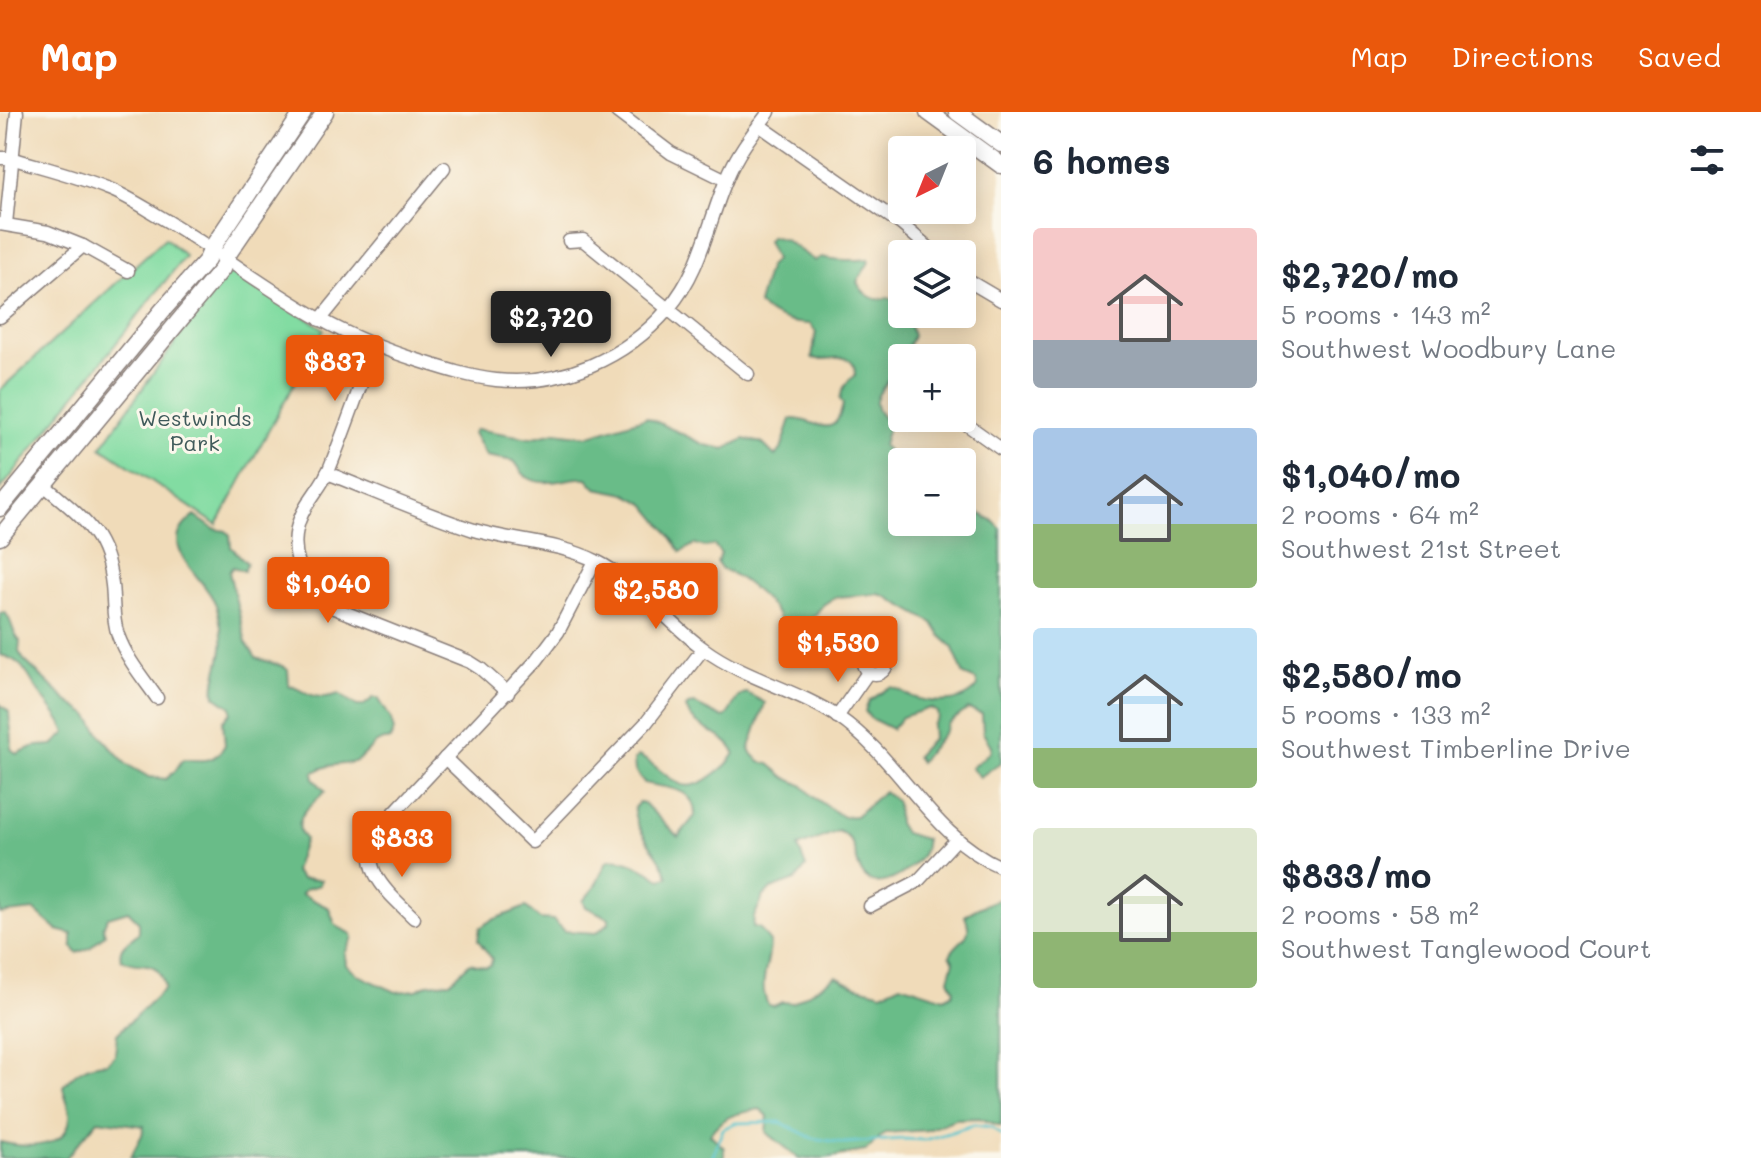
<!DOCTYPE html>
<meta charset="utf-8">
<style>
body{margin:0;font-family:Mali,sans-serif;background:#f2f2f3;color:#1f2937;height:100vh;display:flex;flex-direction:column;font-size:30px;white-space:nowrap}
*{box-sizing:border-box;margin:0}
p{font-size:26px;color:#747a83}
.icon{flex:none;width:44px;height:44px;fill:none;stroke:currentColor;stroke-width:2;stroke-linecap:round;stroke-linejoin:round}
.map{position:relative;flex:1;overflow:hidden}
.side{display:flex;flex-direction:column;background:#fff;width:760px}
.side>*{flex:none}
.needle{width:52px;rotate:223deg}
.controls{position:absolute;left:888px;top:24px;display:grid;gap:16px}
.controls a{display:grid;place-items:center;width:88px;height:88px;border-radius:8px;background:#fff;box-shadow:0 4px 20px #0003;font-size:40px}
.price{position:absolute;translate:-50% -68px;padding:0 18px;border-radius:8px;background:#ea580c;color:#fff;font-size:26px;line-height:52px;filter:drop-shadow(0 2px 4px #0008)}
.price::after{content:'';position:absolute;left:50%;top:48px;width:24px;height:18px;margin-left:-12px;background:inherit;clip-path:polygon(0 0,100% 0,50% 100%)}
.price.selected{background:#222;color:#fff}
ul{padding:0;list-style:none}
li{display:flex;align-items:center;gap:24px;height:200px;padding:0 32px}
li span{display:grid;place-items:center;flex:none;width:224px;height:160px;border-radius:8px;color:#555}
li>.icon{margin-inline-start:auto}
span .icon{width:96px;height:96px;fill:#fffc;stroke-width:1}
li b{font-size:34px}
h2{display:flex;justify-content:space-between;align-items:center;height:96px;padding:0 32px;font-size:34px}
header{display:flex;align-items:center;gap:48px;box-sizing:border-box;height:112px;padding:0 40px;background:#ea580c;color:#fff}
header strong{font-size:38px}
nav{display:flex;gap:44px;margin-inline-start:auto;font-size:28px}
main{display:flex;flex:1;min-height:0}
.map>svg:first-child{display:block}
</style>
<header>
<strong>Map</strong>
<nav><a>Map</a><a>Directions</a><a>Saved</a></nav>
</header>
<main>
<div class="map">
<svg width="1001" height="1046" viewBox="0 0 1001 1046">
<rect width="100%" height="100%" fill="#fbf7ec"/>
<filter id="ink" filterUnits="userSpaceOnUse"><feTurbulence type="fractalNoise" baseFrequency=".0125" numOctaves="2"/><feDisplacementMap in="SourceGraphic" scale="16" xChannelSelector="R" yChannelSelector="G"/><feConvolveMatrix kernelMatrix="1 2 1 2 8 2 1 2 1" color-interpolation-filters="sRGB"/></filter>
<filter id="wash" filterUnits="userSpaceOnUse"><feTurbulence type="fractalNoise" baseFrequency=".006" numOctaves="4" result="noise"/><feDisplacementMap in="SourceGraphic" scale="32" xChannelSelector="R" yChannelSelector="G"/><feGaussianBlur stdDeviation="1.8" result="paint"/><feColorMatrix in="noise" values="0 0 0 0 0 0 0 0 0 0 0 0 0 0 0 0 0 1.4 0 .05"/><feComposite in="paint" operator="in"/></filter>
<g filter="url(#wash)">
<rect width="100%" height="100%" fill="#f0dbb9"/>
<!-- green -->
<g fill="#82dca2" stroke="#527f6e" stroke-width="2">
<path d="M 165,126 L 185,144 L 0,378 L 0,278 Z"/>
<path d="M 227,158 L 234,159 L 324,217 L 217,413 L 101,335 Z"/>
</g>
<!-- forest -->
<g fill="#69bc88" stroke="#466f62" stroke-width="2">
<path d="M 771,124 L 785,128 L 815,149 L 822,145 C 831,148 859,149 868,147 L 869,150 L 857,170 C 862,181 875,192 887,185 C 901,191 909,209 913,224 C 908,235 902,247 896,258 C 883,279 862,289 889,311 L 883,334 L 902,355 L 902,410 L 962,410 L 962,392 L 992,408 L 1001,417 L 1001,650 L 980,665 L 971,656 L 990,640 L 991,634 L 983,621 L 982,602 L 968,597 L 948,612 L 946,618 L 920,650 L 916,644 L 933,626 L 932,613 L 938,605 L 937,600 L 930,596 L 902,605 L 892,617 L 870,606 L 865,599 L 869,589 L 890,575 C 900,576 904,582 913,585 C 933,592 964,593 978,574 L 976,568 L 964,563 L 952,534 L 941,524 L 933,511 L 885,484 L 878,482 L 835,485 L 823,493 L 812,507 L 792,513 L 780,509 C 775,493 748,471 733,462 C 725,458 722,460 717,451 L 721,442 L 714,433 L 705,435 L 695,432 L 681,440 L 665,416 L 645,392 L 626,382 L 596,376 L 587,366 C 568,364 545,377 527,365 C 521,361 519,354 514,349 L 486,344 L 473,321 L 475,318 L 481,318 L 530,326 L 556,320 L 587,324 L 647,305 L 705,333 L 725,337 L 744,327 L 762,331 L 775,344 L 781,338 L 791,307 C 813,305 835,333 843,292 L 840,287 C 842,276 846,269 855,264 C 856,233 826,252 812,246 L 816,220 L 810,212 C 792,212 771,205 758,192 L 768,156 L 775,147 L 767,129 Z"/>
<path d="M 195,404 L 214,417 L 226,419 L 230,423 L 231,435 L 247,451 L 244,459 L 233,455 L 229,460 L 246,530 L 256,546 L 282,554 L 288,558 L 289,573 C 308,581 318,590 339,582 L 357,594 L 363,594 L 373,586 L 378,586 L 391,607 L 394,619 L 390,628 C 375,626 370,640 358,648 C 348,655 329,649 313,661 L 314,667 L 325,679 C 313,692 288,707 305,727 L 294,759 L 301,767 L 321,768 L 320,773 L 306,777 L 301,782 L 329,796 C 337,817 332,812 352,822 L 353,826 L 345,841 L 346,853 L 358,863 L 396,880 L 417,878 L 428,872 L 450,870 L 470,851 L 486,855 L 491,853 L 492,847 L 478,828 L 480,816 L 490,809 L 526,795 L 540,807 L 553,808 L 565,819 L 596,821 L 609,811 L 609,806 L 586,795 L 583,789 L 594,776 L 607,749 C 622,743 648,758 660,767 L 668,765 C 663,743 634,721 634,696 L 639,690 L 644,691 L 678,725 L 695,704 C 696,674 664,676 644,671 L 635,659 L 634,648 L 638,644 C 665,654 677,691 712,664 C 721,658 730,651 735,641 C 725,620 693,618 686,596 L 688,593 L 695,592 L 723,606 C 734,601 732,583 747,581 L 765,591 L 749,638 L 760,650 L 769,652 L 786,666 L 802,673 L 815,686 L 843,705 L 856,704 L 884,679 L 897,690 L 898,711 L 904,721 L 925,727 C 927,738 920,747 912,754 C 900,765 874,781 862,761 C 852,744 859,728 838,719 L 798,735 L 806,755 L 796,768 L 771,777 L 763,785 L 754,805 L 753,815 L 759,816 L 770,830 C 770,853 757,870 768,893 L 774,894 L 782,890 L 793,891 L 836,864 L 856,874 L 882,881 L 901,872 L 944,886 L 952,882 L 954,878 L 949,867 L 954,849 L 950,843 C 959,826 975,828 965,804 C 969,800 995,787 1001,787 L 1001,1014 L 979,1006 L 955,1007 L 928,1018 L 885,1021 L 865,1039 L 826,1046 L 799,1046 L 766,1020 L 768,1004 L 760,997 C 739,1001 722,1003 710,1022 L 724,1036 L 724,1046 L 130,1046 L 142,1023 L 144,1014 L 98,1008 L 66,1046 L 0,1046 L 0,1030 C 24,1036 68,1038 70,1005 C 71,994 64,985 63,974 C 75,960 88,951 107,951 L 115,943 L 117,922 L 165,876 C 157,841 141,859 121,847 C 117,833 131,829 139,820 L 139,810 L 128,799 L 108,805 L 103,815 L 105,822 L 90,836 L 77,841 L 72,834 L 72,822 L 57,818 L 34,798 L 0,802 L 0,592 L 9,600 C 9,613 14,624 11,637 L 17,642 C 32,634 35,634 53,633 L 66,621 C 61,606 50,596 41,583 C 28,566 25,548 0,543 L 0,501 L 4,500 C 13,507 11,521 20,529 L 19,540 L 24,548 L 66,588 L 88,603 L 103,626 L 126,652 L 149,665 L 166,667 L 175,659 L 183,647 C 202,648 213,653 225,633 L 223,609 L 231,601 L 231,595 L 215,584 C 212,562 225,546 222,524 C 221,514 219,502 216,493 C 205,464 151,433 195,404 Z"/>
</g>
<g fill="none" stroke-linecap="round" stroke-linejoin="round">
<!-- stream -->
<path stroke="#56c3cb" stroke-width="3" d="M 712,1046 L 723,1017 L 735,1011 L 780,1010 L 812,1026 L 844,1031 L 903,1027 L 925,1028 L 974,1013 L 992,1015 L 1001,1023"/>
</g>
</g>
<g filter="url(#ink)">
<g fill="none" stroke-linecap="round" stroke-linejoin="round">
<defs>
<g id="minor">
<path d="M 617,0 L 671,41 L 726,68"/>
<path d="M 759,13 L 901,112 L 936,142"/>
<path d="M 0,46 L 11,46 C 44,56 78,64 109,77 C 127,84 145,96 162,106 C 216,137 265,177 320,207 C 352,225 385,238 420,249 C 445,257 470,265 496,268 C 561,275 626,246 668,197 C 701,159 708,111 727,66 C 737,41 753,21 769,0"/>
<path d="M 0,112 L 48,120 L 83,134 L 0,205"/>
<path d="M 6,112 L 17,0"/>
<path d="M 569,129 L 583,128 L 748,262"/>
<path d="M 83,134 L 128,159"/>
<path d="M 962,165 L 1001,188"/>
<path d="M 320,208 L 444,56"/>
<path d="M 375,234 C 360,274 346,315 330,355 C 323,373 310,385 302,402 C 286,436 301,472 329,494 L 470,550 L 481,557 L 508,581"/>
<path d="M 953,306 L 959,307 L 1001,337"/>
<path d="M 327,361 C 376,380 424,402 474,418 C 515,430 558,430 596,449 C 639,470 666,510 704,537 C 745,567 796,577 838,605 C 901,648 930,724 1001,755"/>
<path d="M 44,373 C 81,405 106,420 112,473 C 114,490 112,506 118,523 C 126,546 143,566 157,586"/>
<circle cx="875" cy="550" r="12"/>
<path d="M 837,605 L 869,559"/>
<path d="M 445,646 L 532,730 L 646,611 L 703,537"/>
<path d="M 870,794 L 918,769 L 956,728"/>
<path d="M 414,806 C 389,781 358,759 376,720 L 537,548 L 558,520 L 595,449"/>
</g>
<g id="major">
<path d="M 928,0 L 1001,53"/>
<path d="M 957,0 L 1001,32"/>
<path d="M 0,396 L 162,199 L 207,148 L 212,136 L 303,0"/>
<path d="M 0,425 L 222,157 L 226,145 L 325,0"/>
</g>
</defs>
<!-- minor casing -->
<use href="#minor" stroke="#897e7a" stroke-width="15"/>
<!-- major casing -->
<use href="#major" stroke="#897e7a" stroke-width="19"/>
<!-- minor -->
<use href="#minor" stroke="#fff" stroke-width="12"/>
<!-- major -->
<use href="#major" stroke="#fff" stroke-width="16"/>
</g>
</g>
<g text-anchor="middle" stroke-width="6" stroke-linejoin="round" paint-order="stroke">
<!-- park labels -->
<g font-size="22" fill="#3f5a5a" stroke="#fbf7ec">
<text x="195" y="314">Westwinds<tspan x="195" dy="25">Park</tspan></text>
</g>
</g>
</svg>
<div class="controls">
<a><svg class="needle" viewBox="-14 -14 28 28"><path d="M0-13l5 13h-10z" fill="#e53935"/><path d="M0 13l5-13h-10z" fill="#747a83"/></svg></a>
<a><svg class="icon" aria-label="layers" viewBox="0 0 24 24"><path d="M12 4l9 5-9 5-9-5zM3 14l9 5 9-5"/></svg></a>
<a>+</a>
<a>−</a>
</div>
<b class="price selected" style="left:551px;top:247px">$2,720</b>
<b class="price" style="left:335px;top:291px">$837</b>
<b class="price" style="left:328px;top:513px">$1,040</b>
<b class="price" style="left:656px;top:519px">$2,580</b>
<b class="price" style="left:838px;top:572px">$1,530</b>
<b class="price" style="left:402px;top:767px">$833</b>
</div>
<section class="side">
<h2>6 homes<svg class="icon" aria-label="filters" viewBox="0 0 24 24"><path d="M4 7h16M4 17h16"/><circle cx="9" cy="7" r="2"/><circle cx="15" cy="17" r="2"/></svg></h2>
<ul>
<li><span style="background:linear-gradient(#f6c9c9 70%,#9aa5b1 0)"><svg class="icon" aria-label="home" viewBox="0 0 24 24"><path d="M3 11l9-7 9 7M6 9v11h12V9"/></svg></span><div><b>$2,720/mo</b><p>5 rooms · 143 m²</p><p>Southwest Woodbury Lane</p></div></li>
<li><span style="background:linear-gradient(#a9c7e8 60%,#8fb573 0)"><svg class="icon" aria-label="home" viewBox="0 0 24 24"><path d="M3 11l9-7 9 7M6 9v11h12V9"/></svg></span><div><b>$1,040/mo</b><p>2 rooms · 64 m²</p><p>Southwest 21st Street</p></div></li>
<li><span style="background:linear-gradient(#bfe0f5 75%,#8fb573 0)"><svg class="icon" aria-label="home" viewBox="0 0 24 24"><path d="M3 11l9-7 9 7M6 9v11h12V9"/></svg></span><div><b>$2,580/mo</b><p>5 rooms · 133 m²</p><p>Southwest Timberline Drive</p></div></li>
<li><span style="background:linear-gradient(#dfe7d0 65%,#8fb573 0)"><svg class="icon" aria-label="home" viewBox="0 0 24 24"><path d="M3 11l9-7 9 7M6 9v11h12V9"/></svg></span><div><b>$833/mo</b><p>2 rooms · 58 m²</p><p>Southwest Tanglewood Court</p></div></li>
</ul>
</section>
</main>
